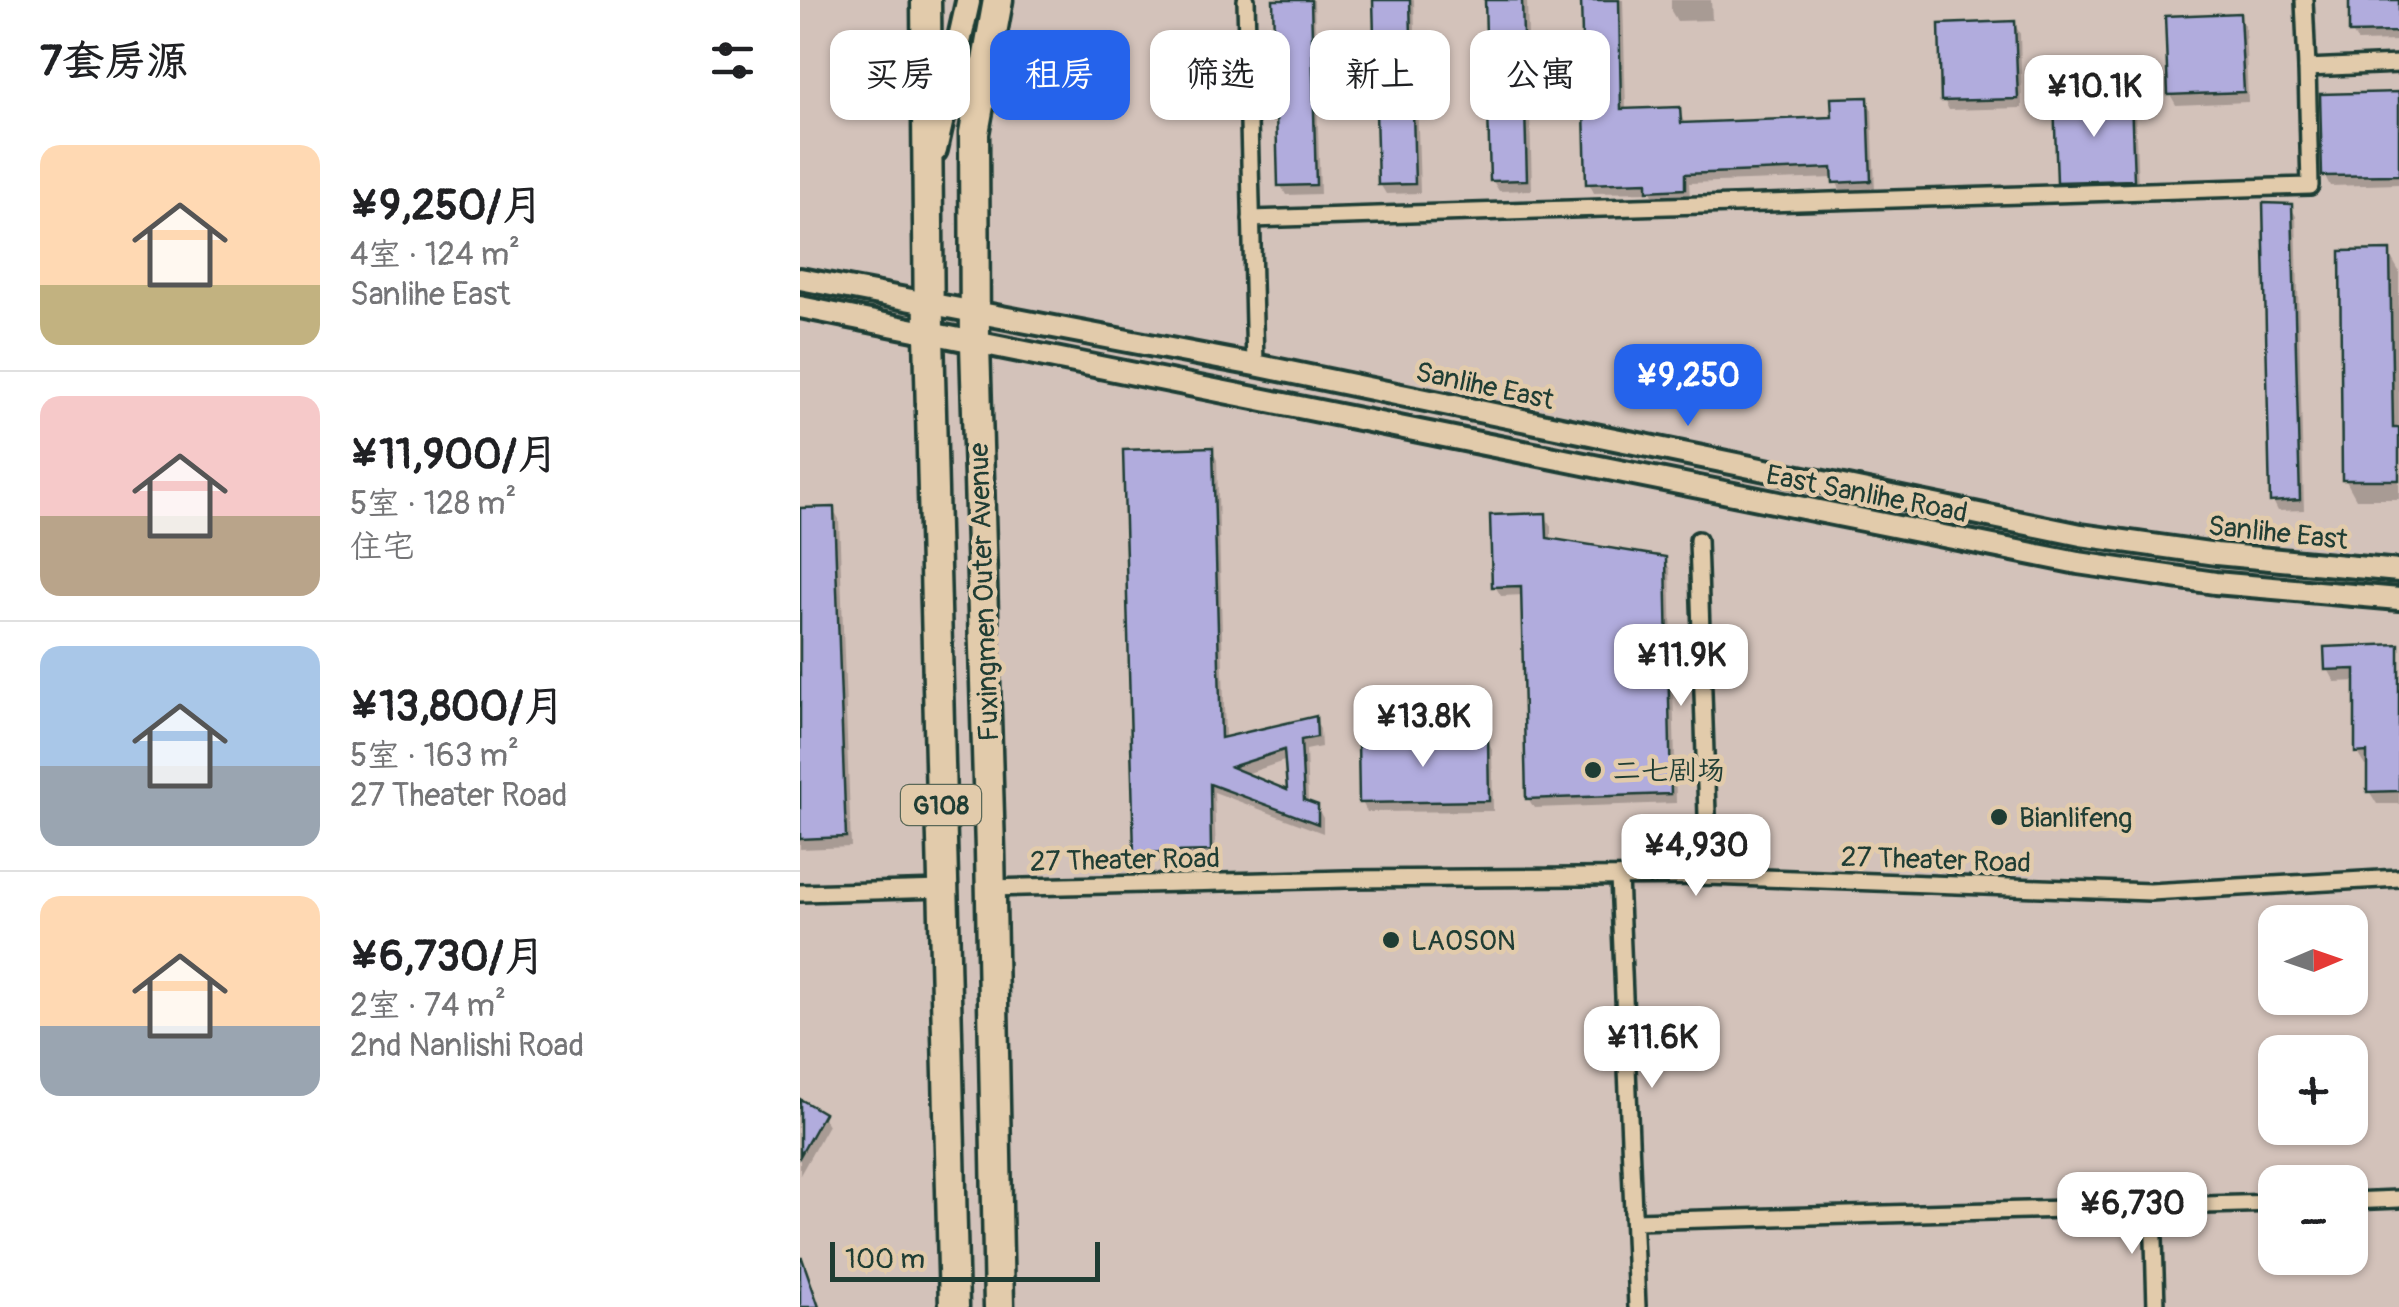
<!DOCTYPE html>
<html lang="zh">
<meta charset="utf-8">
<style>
body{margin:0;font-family:Pangolin,"LXGW WenKai TC",sans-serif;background:#f2f2f2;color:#202124;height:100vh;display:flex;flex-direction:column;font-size:38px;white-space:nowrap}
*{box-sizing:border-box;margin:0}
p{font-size:32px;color:#757577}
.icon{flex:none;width:55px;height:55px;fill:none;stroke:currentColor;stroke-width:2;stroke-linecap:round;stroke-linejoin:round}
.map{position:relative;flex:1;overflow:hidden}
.drawer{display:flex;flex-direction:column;background:#fff;width:800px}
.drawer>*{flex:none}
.top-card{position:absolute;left:30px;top:30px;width:950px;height:90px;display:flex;gap:20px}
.needle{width:65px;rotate:88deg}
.buttons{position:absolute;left:1458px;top:905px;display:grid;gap:20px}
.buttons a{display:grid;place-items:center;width:110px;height:110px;border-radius:20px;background:#fff;box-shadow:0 2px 8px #0004;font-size:50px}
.scale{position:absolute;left:30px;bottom:25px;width:270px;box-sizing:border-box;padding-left:10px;border:5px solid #1f3d34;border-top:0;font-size:28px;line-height:35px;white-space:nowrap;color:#1f3d34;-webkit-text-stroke:8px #e2cbab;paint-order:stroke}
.price{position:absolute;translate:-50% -85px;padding:0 22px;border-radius:20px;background:#fff;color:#222;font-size:32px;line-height:65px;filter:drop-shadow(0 2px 5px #0008)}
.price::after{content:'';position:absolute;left:50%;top:60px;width:30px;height:22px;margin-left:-15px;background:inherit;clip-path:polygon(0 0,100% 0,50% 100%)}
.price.active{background:#2563eb;color:#fff}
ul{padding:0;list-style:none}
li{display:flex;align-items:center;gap:30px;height:250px;padding:0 40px}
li+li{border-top:2px solid #e0e0e0}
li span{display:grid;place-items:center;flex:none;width:280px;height:200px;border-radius:20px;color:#555}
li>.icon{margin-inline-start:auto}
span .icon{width:120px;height:120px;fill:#fffc;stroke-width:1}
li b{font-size:42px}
h2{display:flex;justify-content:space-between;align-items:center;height:120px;padding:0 40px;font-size:42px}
.chip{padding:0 35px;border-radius:20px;background:#fff;box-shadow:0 2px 8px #0004;font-size:35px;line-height:90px}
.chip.active{background:#2563eb;color:#fff}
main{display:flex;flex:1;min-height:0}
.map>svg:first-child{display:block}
</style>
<main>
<section class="drawer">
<h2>7套房源<svg class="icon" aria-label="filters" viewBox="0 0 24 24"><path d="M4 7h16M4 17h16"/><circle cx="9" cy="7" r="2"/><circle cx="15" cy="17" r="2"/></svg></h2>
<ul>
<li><span style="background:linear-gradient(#ffd9b3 70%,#c2b280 0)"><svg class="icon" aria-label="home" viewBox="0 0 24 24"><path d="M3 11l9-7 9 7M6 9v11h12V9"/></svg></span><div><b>¥9,250/月</b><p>4室 · 124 m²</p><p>Sanlihe East</p></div></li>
<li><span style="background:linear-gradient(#f6c9c9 60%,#b9a48a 0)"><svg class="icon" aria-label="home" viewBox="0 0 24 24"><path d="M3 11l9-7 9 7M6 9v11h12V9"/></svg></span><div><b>¥11,900/月</b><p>5室 · 128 m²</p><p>住宅</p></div></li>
<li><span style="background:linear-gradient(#a9c7e8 60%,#9aa5b1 0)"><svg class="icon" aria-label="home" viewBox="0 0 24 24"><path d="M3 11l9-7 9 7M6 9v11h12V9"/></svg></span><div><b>¥13,800/月</b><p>5室 · 163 m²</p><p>27 Theater Road</p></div></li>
<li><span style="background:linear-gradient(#ffd9b3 65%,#9aa5b1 0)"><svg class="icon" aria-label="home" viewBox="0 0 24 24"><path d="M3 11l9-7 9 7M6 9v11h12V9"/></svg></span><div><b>¥6,730/月</b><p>2室 · 74 m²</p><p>2nd Nanlishi Road</p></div></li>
</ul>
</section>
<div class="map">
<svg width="1599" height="1307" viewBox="0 0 1599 1307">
<rect width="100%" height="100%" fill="#d3c2ba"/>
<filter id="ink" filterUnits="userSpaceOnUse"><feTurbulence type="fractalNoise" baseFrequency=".01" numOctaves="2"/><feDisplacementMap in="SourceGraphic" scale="20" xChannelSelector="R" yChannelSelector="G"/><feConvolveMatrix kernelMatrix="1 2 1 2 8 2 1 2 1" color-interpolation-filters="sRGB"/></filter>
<g filter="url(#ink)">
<!-- shadow -->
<g fill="#0003" fill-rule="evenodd">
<path d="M 476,0 L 514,0 L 520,194 L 486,195 L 481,186 Z"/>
<path d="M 575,0 L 614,0 L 620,193 L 586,194 L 580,184 Z"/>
<path d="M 688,0 L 727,0 L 732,190 L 699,191 L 693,181 Z"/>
<path d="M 784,0 L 823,0 L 826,111 L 879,109 L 885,125 L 1035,120 L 1066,99 L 1072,110 L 1075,191 L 1041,192 L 1035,178 L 889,183 L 890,199 L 856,200 L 851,192 L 794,193 L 789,183 Z"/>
<path d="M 871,0 L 911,0 L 912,20 L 877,21 L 871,11 Z"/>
<path d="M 1551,0 L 1599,0 L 1599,41 L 1558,42 L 1552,32 Z"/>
<path d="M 1439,16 L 1445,26 L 1448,102 L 1376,105 L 1370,94 Z"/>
<path d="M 1214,23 L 1220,34 L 1222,108 L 1149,110 L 1144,100 Z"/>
<path d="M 1599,95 L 1599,184 L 1530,186 L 1525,176 Z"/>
<path d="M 1329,100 L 1335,111 L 1338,189 L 1265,192 L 1260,182 Z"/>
<path d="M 1490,206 L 1496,216 L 1504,510 L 1478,511 L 1473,501 Z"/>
<path d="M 1588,252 L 1599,271 L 1599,499 L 1556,499 L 1545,479 Z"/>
<path d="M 412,450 L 417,460 L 425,740 L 514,719 L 520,729 L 521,747 L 506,750 L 508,804 L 517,807 L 523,818 L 523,833 L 414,792 L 416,860 L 342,862 L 336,852 ZM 487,760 L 489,794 L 443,775 Z"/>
<path d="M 33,509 L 39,519 L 51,847 L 0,849 L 0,511 Z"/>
<path d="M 745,516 L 751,526 L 751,541 L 864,559 L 870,569 L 876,803 L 734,808 L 728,798 L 724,595 L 701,596 L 695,586 Z"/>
<path d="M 1599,646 L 1599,804 L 1577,804 L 1569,791 L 1569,765 L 1565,766 L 1557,753 L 1557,681 L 1535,682 L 1528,669 Z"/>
<path d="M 687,739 L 692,749 L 693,811 L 567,812 L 562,802 Z"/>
<path d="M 0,1107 L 22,1115 L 28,1125 L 0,1175 Z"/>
</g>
<!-- building -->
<g fill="#b1acdd" stroke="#1f3d34" stroke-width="2.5" fill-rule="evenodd">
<path d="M 473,0 L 511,0 L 516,185 L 478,186 Z"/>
<path d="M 573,0 L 610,0 L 615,184 L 578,185 Z"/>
<path d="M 685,0 L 722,0 L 727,180 L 690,181 Z"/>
<path d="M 781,0 L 819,0 L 821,109 L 880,107 L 881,123 L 1032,117 L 1031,98 L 1068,97 L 1071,181 L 1033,183 L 1032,168 L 885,174 L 885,189 L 847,191 L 847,182 L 786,184 Z"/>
<path d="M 1549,0 L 1599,0 L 1599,32 L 1549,33 Z"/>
<path d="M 1440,13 L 1444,92 L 1368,95 L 1365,16 Z"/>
<path d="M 1215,21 L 1218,99 L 1141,101 L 1139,24 Z"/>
<path d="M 1599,92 L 1599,175 L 1522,176 L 1520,94 Z"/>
<path d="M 1331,98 L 1334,180 L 1257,182 L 1254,101 Z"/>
<path d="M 1463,203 L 1492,204 L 1500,500 L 1470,502 Z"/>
<path d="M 1590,250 L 1593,428 L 1599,428 L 1599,480 L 1542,480 L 1540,251 Z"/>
<path d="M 413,447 L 421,738 L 516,716 L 517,737 L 501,740 L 504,800 L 518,805 L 518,824 L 410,784 L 411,851 L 334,853 L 323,450 ZM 484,750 L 487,790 L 431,767 Z"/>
<path d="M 34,507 L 46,837 L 0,839 L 0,508 Z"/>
<path d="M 746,513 L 747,538 L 866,557 L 871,794 L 726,799 L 721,586 L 692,587 L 690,515 Z"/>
<path d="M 1599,644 L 1599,791 L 1567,792 L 1567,752 L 1555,753 L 1555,669 L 1525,670 L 1524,647 Z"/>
<path d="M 688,737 L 689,801 L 559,803 L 558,739 Z"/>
<path d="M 0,1099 L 24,1113 L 0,1156 Z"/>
<path d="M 0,1258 L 2,1258 L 19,1307 L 0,1307 Z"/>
</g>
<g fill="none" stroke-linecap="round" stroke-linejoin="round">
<defs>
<g id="street">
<path d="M 446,0 L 455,365"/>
<path d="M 1504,0 L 1507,68 L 1599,64"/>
<path d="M 451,219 L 1510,186 L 1507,68"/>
<path d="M 898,540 L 909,876"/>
<path d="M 819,877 L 837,1307"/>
<path d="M 190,888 L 546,879 L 909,876 L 1350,892 L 1599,878"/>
<path d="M 0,893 L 144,889"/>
<path d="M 1550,1201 L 1599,1199"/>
<path d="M 1353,1206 L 1356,1307"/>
<path d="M 835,1221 L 1475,1203"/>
</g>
<g id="secondary">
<path d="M 0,279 L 455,365 L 1281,535 L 1416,554 L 1599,571"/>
<path d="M 0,307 L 1278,563 L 1415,583 L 1599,599"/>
</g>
<path id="primary" d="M 135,150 L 168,2"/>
<g id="highway">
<path d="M 126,0 L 129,335 L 154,1307"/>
<path d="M 198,0 L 174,133 L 175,344 L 190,850 L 199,1307"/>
</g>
</defs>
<!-- street casing -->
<use href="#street" stroke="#1f3d34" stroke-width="22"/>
<!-- secondary casing -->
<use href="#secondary" stroke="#1f3d34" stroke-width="28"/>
<!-- primary casing -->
<use href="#primary" stroke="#1f3d34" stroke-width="30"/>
<!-- highway casing -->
<use href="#highway" stroke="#1f3d34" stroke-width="35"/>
<!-- street -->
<use href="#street" stroke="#e2cbab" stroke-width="15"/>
<!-- secondary -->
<use href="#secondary" stroke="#e2cbab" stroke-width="20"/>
<!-- primary -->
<use href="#primary" stroke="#e2cbab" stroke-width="22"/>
<!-- highway -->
<use href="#highway" stroke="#e2cbab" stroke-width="28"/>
</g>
</g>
<!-- markers -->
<g fill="#1f3d34" stroke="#e2cbab" stroke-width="4">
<circle cx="793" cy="770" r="10"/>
<circle cx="1199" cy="817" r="10"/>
<circle cx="591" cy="940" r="10"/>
</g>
<g text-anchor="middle" stroke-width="9" stroke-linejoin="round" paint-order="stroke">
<!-- shield labels -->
<rect fill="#e2cbab" stroke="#5a6858" stroke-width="2.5" x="101" y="785" width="80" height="40" rx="8"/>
<g font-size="25" font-weight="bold" fill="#1f3d34">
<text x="141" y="814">G108</text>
</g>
<!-- street labels -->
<g font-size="28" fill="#1f3d34" stroke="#e2cbab">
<text transform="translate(685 385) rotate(12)" y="10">Sanlihe East</text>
<text transform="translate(1067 493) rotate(11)" y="10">East Sanlihe Road</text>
<text transform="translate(1478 532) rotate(6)" y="10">Sanlihe East</text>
<text transform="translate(183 592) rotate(-92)" y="10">Fuxingmen Outer Avenue</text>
<text transform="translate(325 859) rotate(-1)" y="10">27 Theater Road</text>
<text transform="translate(1136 859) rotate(2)" y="10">27 Theater Road</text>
</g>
<!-- poi labels -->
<g font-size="28" fill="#1f3d34" stroke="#e2cbab" text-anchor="start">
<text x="813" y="780">二七剧场</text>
<text x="1219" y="827">Bianlifeng</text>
<text x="611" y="950">LAOSON</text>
</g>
</g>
</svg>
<div class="buttons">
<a><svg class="needle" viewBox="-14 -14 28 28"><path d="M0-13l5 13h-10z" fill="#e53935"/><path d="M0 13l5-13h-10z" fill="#757577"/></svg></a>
<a>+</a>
<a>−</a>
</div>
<div class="scale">100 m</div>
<b class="price" style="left:1294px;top:140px">¥10.1K</b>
<b class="price active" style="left:888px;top:429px">¥9,250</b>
<b class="price" style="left:881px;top:709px">¥11.9K</b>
<b class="price" style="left:623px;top:770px">¥13.8K</b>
<b class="price" style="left:896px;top:899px">¥4,930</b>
<b class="price" style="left:852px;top:1091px">¥11.6K</b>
<b class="price" style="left:1332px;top:1257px">¥6,730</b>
<div class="top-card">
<a class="chip">买房</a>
<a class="chip active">租房</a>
<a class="chip">筛选</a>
<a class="chip">新上</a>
<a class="chip">公寓</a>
</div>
</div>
</main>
